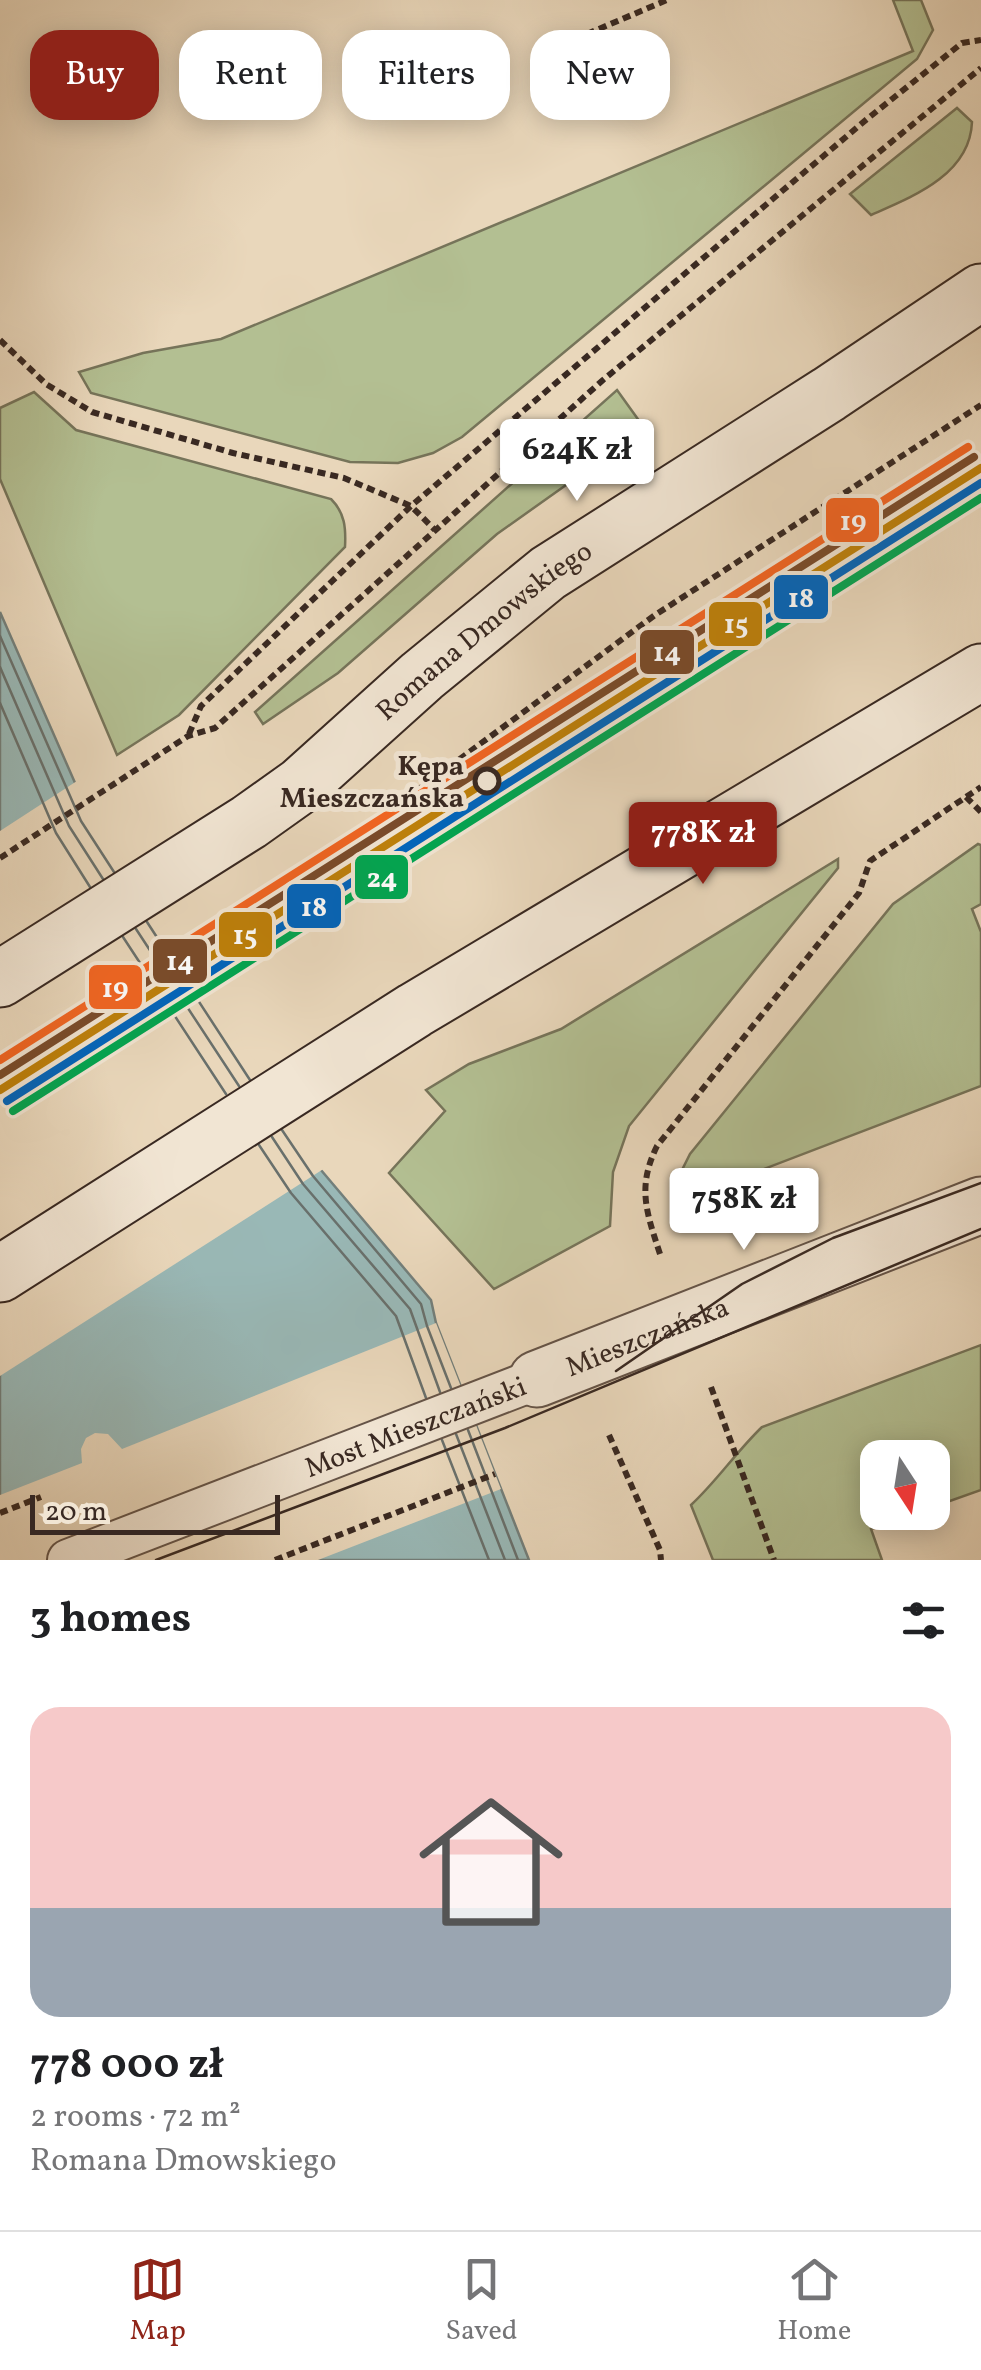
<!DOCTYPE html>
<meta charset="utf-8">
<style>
body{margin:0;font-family:Vollkorn,serif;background:#f6f6f6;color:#202124;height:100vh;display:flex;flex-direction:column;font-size:38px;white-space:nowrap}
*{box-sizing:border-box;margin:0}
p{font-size:32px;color:#757577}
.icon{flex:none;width:55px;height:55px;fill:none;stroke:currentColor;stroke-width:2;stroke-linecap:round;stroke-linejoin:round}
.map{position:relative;height:1560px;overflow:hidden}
.side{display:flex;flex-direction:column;background:#fff;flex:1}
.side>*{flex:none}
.top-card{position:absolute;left:30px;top:30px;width:922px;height:90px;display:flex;gap:20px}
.needle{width:65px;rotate:168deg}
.fabs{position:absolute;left:860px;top:1440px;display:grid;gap:20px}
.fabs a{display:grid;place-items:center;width:90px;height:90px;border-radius:20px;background:#fff;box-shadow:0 5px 25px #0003;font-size:50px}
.scale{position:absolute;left:30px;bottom:25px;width:250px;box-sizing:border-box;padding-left:10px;border:5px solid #392922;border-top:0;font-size:28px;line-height:35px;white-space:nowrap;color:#392922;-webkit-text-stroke:8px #f1e5d3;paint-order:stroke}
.price{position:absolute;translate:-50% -85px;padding:0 22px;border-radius:10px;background:#fff;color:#222;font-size:32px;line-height:65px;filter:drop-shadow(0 2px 5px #0008)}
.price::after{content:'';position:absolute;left:50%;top:60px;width:30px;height:22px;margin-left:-15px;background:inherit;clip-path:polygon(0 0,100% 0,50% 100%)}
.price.selected{background:#8f2418;color:#fff}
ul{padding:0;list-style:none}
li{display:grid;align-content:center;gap:20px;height:530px;padding:0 30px}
li span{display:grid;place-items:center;height:310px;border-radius:30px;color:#555}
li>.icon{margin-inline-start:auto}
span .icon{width:180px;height:180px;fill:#fffc;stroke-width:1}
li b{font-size:42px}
h2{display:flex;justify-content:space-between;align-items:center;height:120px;padding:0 30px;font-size:42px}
.tag{padding:0 35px;border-radius:30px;background:#fff;box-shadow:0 5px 25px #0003;font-size:35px;line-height:90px}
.tag.selected{background:#8f2418;color:#fff}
.tab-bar{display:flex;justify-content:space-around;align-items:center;height:140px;border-top:2px solid #e0e0e0;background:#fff;font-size:28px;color:#757577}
.tab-bar a{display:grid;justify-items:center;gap:5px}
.tab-bar .selected{color:#8f2418}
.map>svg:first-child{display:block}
</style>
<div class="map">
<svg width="981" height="1560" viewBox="0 0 981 1560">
<rect width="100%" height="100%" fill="#e9d7bb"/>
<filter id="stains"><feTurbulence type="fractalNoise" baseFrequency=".002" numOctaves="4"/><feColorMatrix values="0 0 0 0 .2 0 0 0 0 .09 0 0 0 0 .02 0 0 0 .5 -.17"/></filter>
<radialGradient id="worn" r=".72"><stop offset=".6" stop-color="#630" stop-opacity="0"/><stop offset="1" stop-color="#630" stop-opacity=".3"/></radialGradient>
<!-- green -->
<g fill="#b3bf92" stroke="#76745a" stroke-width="2.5">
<path d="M 893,0 L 921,0 L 933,30 L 917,59 L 462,437 L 433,453 L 398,463 L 350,462 L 91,393 L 79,372 L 143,353 L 221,339 L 913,51 Z"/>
<path d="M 957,108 L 972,122 C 970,175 912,197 871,215 L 850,194 Z"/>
<path d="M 617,390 L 645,429 L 497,534 L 338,673 L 263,724 L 255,712 Z"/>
<path d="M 34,392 L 76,430 L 331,499 C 345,513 346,528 345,547 L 179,715 L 117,755 L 0,479 L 0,408 Z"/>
<path d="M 978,844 L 981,845 L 981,904 L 972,909 L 981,932 L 981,1086 L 688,1198 L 679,1176 L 690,1154 L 893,904 Z"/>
<path d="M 838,859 L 838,868 L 629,1126 L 613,1172 L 610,1226 L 494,1289 L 389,1173 L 445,1111 L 426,1090 L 469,1064 L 561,1029 Z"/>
<path d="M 981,1345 L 981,1490 L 933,1507 L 932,1458 L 878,1458 L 878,1512 L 918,1513 L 871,1529 L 882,1560 L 713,1560 L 691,1505 C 717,1481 736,1452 762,1427 Z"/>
</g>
<!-- water -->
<path fill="#99b8b6" stroke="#737f7b" stroke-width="2.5" d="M 0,612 L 90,817 L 321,1170 L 431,1300 L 436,1323 L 529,1560 L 0,1560 Z"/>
<!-- pier -->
<g fill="#e9d7bb">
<path d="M 80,779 L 94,815 L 325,1168 L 0,1376 L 0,831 Z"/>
<path d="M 436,1323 L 501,1489 L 318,1560 L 0,1560 L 0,1495 L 82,1463 L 81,1449 L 86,1438 L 95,1433 L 108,1434 L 122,1449 Z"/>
</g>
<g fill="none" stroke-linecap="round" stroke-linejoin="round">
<!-- shore -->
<g stroke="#69706c" stroke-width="2.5">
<path d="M 0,636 L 81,821 L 114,872"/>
<path d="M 0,667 L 69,826 L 103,879"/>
<path d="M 0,703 L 56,833 L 90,887"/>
<path d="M 147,922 L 250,1080"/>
<path d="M 136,929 L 239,1086"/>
<path d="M 123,937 L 226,1094"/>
<path d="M 282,1130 L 313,1176 L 421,1304 L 427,1326 L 451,1388"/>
<path d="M 272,1137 L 303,1184 L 410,1309 L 440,1392"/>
<path d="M 259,1145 L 291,1193 L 396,1316 L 426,1398"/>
<path d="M 468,1430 L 518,1560"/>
<path d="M 456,1434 L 505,1560"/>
<path d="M 442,1440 L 489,1560"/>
</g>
<defs>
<g id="service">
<path id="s1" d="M 68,1560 L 537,1379"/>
</g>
<g id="minor">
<path id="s2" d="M 537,1379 L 981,1205"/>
</g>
<g id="secondary">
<path id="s3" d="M 0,979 L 249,822 L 301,785 L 422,676 L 548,573 L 829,394 L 981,292"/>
<path d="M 0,1274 L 415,1010 L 981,672"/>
</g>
</defs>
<!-- service casing -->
<use href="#service" stroke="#655448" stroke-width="44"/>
<!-- minor casing -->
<use href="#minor" stroke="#655448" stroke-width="59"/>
<!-- secondary casing -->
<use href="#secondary" stroke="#392922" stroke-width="59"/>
<!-- path -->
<g stroke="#392922" stroke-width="6" stroke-dasharray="8 5" stroke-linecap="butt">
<path d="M 587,34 L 667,0"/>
<path d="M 0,340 L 46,384 L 92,412 L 233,453 L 344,478 L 411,506 L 435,530"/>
<path d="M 189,734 L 201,706 L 411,506 L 867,119 L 962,43 L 981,40"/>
<path d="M 966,797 L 981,812"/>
<path d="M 407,798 L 655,615 L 981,405"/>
<path d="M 0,858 L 188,736 L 215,728 L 603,380 L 981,68"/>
<path d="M 660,1254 C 646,1211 637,1187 657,1146 L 859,893 L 870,861 L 981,787"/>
<path d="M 711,1387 L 774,1560"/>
<path d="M 609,1435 L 660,1550 L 661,1560"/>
<path d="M 0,1513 L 41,1497"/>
<path d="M 275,1560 L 495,1474"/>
</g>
<!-- service -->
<use href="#service" stroke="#f1e5d3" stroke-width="40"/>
<!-- minor -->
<use href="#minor" stroke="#f1e5d3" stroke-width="55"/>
<!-- secondary -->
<use href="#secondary" stroke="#f1e5d3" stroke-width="55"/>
<!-- tram -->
<g stroke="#392922" stroke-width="2.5">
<path d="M 616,1371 L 742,1284 L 833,1238 L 981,1183"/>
<path d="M 156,1560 L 505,1428 L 981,1229"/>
</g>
<defs>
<path id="tram-1" d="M 0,1090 L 981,468"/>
<path id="tram-2" d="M 7,1101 L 981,483"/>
<path id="tram-3" d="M 0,1075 L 974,457"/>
<path id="tram-4" d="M 13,1111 L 981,498"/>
<path id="tram-5" d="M 0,1060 L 968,447"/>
</defs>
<!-- tram-1 casing -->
<use href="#tram-1" stroke="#f1e5d3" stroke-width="15"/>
<!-- tram-2 casing -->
<use href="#tram-2" stroke="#f1e5d3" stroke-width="15"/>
<!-- tram-3 casing -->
<use href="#tram-3" stroke="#f1e5d3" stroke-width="15"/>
<!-- tram-4 casing -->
<use href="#tram-4" stroke="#f1e5d3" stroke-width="15"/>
<!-- tram-5 casing -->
<use href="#tram-5" stroke="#f1e5d3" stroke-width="15"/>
<!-- tram-1 -->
<use href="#tram-1" stroke="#be800a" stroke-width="8"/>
<!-- tram-2 -->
<use href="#tram-2" stroke="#0065bd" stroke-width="8"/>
<!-- tram-3 -->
<use href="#tram-3" stroke="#7a4b2a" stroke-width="8"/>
<!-- tram-4 -->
<use href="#tram-4" stroke="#00a651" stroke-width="8"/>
<!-- tram-5 -->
<use href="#tram-5" stroke="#f26522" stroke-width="8"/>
</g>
<!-- markers -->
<circle fill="#f1e5d3" stroke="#392922" stroke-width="5" cx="487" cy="781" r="12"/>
<g text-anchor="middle" stroke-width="10" stroke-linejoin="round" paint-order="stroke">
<!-- street labels -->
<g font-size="28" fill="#392922" stroke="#f1e5d3">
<text dy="10" stroke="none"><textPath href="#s3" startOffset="598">Romana Dmowskiego</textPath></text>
<text dy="10" stroke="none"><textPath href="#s2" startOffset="118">Mieszczańska</textPath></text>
<text dy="10" stroke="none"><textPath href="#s1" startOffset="372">Most Mieszczański</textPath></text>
</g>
<!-- stop labels -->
<g font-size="28" font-weight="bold" fill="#392922" stroke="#f1e5d3" text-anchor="end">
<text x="464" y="775">Kępa<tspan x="464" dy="32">Mieszczańska</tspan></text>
</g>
</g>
<g stroke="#f1e5d3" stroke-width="4">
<rect x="824" y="496" width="57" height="48" rx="10" fill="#f26522"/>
<rect x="772" y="573" width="58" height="48" rx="10" fill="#0065bd"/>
<rect x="707" y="600" width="57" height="48" rx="10" fill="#be800a"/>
<rect x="638" y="628" width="58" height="48" rx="10" fill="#7a4b2a"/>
<rect x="353" y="853" width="57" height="48" rx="10" fill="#00a651"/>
<rect x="285" y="882" width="58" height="48" rx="10" fill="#0065bd"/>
<rect x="217" y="910" width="57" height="49" rx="10" fill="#be800a"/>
<rect x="151" y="937" width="58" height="48" rx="10" fill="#7a4b2a"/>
<rect x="87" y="963" width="57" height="48" rx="10" fill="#f26522"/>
</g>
<g font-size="28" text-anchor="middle" font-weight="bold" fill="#fff">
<text x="853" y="530">19</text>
<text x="801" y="607">18</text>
<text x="736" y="633">15</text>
<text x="667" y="661">14</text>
<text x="382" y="887">24</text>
<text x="314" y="916">18</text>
<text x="245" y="944">15</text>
<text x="180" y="970">14</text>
<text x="115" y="997">19</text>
</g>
<rect width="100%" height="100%" filter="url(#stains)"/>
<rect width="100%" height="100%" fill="url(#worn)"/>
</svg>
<div class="fabs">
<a><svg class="needle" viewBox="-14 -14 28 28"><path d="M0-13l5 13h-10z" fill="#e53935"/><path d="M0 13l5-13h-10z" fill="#757577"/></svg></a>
</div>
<div class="scale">20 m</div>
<b class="price" style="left:577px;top:504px">624K zł</b>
<b class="price selected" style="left:703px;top:887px">778K zł</b>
<b class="price" style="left:744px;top:1253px">758K zł</b>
<div class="top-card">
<a class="tag selected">Buy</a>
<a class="tag">Rent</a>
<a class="tag">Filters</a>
<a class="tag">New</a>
</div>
</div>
<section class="side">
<h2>3 homes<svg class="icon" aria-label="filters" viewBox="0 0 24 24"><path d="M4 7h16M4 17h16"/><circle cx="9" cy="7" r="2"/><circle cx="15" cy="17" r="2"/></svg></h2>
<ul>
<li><span style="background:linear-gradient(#f6c9c9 65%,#9aa5b1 0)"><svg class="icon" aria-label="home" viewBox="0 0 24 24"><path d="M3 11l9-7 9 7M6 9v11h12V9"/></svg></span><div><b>778 000 zł</b><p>2 rooms · 72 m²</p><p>Romana Dmowskiego</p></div></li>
</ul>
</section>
<nav class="tab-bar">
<a class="selected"><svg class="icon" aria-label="map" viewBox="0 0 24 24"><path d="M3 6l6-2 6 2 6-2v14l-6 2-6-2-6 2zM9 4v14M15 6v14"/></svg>Map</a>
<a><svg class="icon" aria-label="saved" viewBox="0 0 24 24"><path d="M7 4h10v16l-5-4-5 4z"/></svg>Saved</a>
<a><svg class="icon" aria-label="home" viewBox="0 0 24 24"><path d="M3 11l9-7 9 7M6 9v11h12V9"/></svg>Home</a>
</nav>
